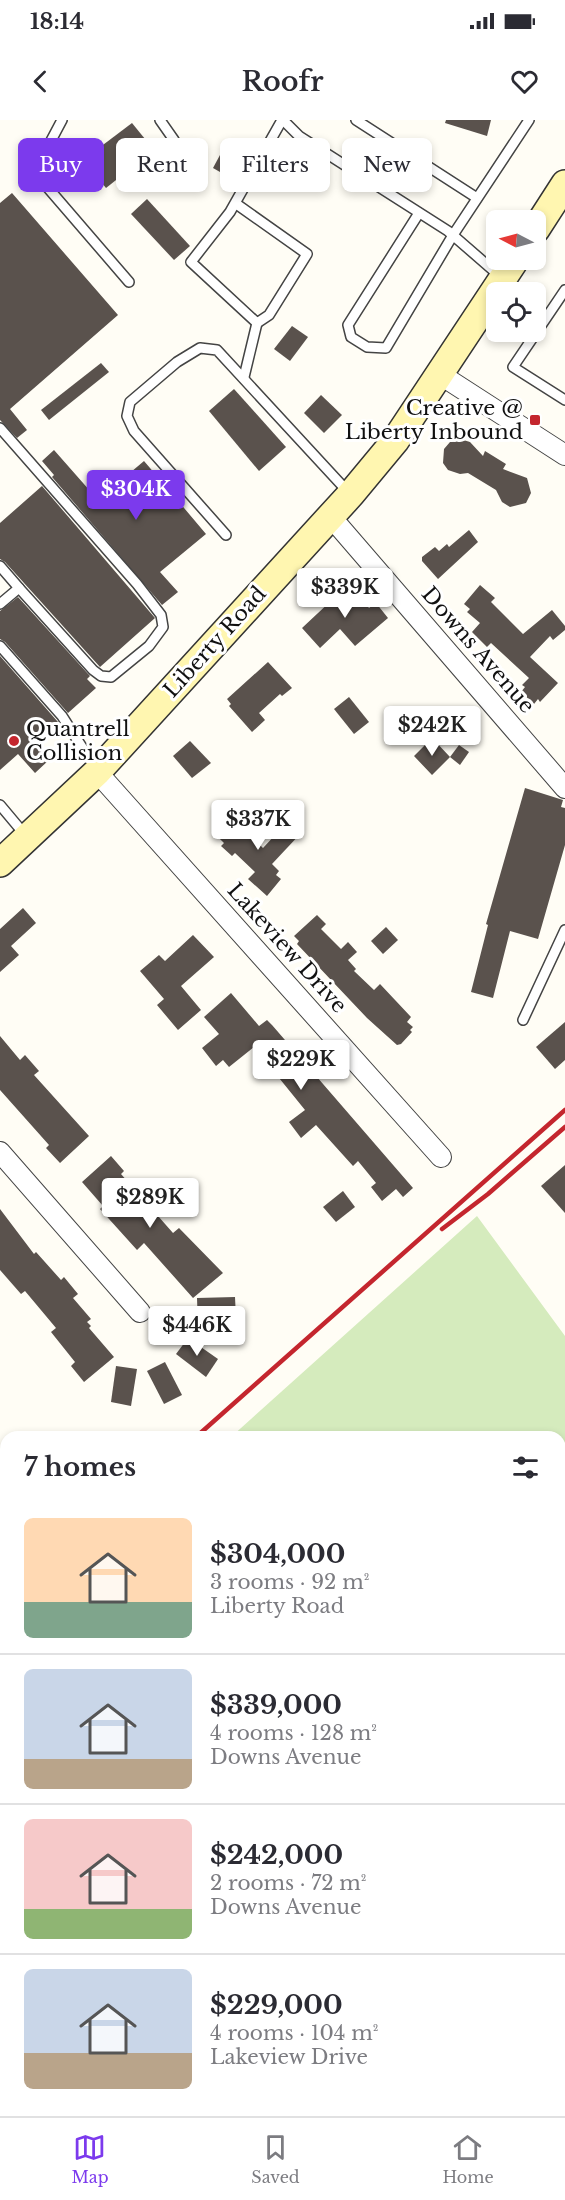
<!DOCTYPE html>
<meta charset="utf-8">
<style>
body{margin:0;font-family:"Libre Baskerville",serif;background:#f7f7f7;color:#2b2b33;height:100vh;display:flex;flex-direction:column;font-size:22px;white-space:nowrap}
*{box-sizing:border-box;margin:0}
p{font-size:20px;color:#7c7c81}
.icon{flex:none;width:33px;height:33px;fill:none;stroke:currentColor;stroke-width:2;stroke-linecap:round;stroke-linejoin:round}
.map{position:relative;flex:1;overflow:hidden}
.sheet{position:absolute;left:0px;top:1311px;width:566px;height:686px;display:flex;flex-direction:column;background:#fff;border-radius:18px 18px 0 0;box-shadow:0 3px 9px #0003}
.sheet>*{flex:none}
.guide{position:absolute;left:18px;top:18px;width:530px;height:54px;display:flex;gap:12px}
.needle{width:39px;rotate:276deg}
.buttons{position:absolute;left:486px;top:90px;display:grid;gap:12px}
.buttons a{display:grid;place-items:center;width:60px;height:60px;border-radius:9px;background:#fff;box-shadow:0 3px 9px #0003;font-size:30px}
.price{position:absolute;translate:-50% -51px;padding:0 14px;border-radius:6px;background:#fff;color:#222;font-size:20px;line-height:39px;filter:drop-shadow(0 2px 3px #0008)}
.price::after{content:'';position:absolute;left:50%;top:36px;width:18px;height:14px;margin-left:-9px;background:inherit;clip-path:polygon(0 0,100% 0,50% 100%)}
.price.selected{background:#7c3aed;color:#fff}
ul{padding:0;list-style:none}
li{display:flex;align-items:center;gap:18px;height:150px;padding:0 24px}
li+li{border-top:2px solid #e1e1e2}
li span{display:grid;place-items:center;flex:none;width:168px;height:120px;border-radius:9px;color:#555}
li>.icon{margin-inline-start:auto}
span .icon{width:72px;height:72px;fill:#fffc;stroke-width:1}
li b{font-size:26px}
h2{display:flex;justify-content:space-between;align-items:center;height:72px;padding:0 24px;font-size:26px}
.tag{padding:0 21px;border-radius:9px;background:#fff;box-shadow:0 3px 9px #0003;font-size:21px;line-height:54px}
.tag.selected{background:#7c3aed;color:#fff}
.status{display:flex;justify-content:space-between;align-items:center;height:42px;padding:0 30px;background:#fff;direction:ltr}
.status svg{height:16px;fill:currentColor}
header{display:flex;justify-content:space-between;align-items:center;height:78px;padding:0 24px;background:#fff;font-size:27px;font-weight:600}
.dock{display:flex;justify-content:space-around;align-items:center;height:84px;border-top:2px solid #e1e1e2;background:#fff;font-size:16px;color:#7c7c81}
.dock a{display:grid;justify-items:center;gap:3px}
.dock .selected{color:#7c3aed}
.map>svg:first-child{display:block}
</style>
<div class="status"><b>18:14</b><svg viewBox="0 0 49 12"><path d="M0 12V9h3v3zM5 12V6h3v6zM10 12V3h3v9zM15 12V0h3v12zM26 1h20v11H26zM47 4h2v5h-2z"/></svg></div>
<header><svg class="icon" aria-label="back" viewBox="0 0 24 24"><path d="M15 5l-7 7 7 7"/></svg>Roofr<svg class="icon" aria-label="heart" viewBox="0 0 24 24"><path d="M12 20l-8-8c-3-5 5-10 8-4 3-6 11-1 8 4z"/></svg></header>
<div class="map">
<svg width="565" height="1996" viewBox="0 0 565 1996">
<rect width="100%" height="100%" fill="#fffdf5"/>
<!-- green -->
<path fill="#d5ebbd" d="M 477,1096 L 565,1216 L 565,1996 L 0,1996 L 0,1524 L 6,1519 L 6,1990 L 560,1990 L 560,1317 L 231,1317 Z"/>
<!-- sand -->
<path fill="#fbeec1" d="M 6,1947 L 6,1990 L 28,1991 L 25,1996 L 0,1996 L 0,1949 Z"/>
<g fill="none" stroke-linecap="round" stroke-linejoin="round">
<!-- stream -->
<path stroke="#3f96cf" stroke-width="5" d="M 0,1712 L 6,1711"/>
</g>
<!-- building -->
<g fill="#5a524d">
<path d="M 446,0 L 491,0 L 487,16 L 445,3 Z"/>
<path d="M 132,3 L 154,30 L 106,68 L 83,40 Z"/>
<path d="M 227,22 L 241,29 L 227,56 L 213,48 Z"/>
<path d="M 12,73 L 118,195 L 10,289 L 27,310 L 17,318 L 0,300 L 0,83 Z"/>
<path d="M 147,79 L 190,126 L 174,140 L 131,94 Z"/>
<path d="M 292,206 L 308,217 L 290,241 L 274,229 Z"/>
<path d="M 101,243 L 109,252 L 49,300 L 41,290 Z"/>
<path d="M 234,269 L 286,327 L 259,351 L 209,291 Z"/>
<path d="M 321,275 L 342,295 L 324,313 L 304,293 Z"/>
<path d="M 460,319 L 470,322 L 483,336 L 485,331 L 506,344 L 503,349 L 527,358 L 531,373 L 526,383 L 510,387 L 502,382 L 496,370 L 468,353 L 460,354 L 448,350 L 443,343 L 444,329 L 450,322 Z"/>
<path d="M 54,330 L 98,380 L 144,341 L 156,355 L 161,351 L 173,365 L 168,369 L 206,414 L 160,452 L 178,472 L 162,485 L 52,357 L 54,355 L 42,341 Z"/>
<path d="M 42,366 L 155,498 L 100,547 L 5,442 L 0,439 L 0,403 Z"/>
<path d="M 469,410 L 478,422 L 438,459 L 422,441 L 422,437 L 435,427 L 439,431 L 447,424 L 449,427 Z"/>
<path d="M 349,464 L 369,488 L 376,483 L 388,498 L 355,526 L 340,509 L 320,528 L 302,508 Z"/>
<path d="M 480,465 L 495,478 L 491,482 L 523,514 L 552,490 L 565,506 L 565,510 L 553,520 L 550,516 L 530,537 L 558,563 L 540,582 L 538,579 L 534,584 L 521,572 L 525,567 L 522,565 L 529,558 L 491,523 L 487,527 L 472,512 L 480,503 L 467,492 L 470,489 L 464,484 Z"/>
<path d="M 18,477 L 90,556 L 87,559 L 96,568 L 68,593 L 5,522 L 0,519 L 0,491 Z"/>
<path d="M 0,536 L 58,602 L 34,623 L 49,640 L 35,653 L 18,634 L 0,650 Z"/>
<path d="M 268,542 L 292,568 L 282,576 L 280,574 L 259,593 L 265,600 L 252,612 L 229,586 L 231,584 L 227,579 Z"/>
<path d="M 349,577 L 369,602 L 354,614 L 334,589 Z"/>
<path d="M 434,620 L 450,637 L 432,655 L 414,636 L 428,622 L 431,624 Z"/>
<path d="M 190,621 L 211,643 L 192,658 L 173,636 Z"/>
<path d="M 459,625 L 469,632 L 460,645 L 450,637 Z"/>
<path d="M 525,668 L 563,680 L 561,687 L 565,688 L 565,725 L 538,819 L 510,811 L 493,878 L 471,872 L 488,805 L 486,804 Z"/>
<path d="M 231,697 L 263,728 L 289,700 L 302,712 L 272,744 L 279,751 L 276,755 L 281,759 L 267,776 L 248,759 L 255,752 L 235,733 L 232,736 L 221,726 L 224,723 L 215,714 Z"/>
<path d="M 23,788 L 36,803 L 11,826 L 19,835 L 0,852 L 0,809 Z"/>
<path d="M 317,795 L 326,804 L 321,809 L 341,829 L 348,822 L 357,832 L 348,840 L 356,849 L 354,851 L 374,870 L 380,864 L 411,897 L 407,902 L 413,907 L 410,910 L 412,912 L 401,924 L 397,925 L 367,898 L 297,824 L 299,821 L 294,816 Z"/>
<path d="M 386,807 L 398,820 L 383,834 L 371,821 Z"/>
<path d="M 193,815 L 214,837 L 181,866 L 201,890 L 178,910 L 157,885 L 164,879 L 140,851 L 159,835 L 165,841 Z"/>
<path d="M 231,873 L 259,906 L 267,900 L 272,905 L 413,1068 L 403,1077 L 396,1069 L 382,1081 L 371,1067 L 376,1063 L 358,1041 L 353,1046 L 316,1005 L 301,1018 L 289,1002 L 305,990 L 254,927 L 229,947 L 223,940 L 216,946 L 202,928 L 219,914 L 204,897 Z"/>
<path d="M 565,902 L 565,940 L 555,949 L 536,927 Z"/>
<path d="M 0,916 L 20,940 L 25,935 L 39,951 L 34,955 L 89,1016 L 60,1043 L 46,1028 L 49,1025 L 0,970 Z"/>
<path d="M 111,1036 L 124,1051 L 121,1054 L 173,1113 L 179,1108 L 223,1153 L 193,1178 L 144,1123 L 137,1130 L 100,1089 L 103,1086 L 82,1062 Z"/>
<path d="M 565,1045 L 565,1093 L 541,1066 Z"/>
<path d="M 343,1071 L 355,1087 L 336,1102 L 323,1087 Z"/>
<path d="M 0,1089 L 34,1134 L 36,1132 L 61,1160 L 64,1157 L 78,1174 L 73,1178 L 91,1199 L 87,1202 L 91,1206 L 89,1208 L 114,1237 L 84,1262 L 71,1246 L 75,1242 L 51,1212 L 56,1208 L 25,1171 L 21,1174 L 0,1150 Z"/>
<path d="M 235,1177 L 236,1198 L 216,1199 L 216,1207 L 198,1207 L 197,1178 Z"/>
<path d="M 188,1218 L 218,1239 L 206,1257 L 176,1234 Z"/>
<path d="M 165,1242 L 182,1275 L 164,1284 L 147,1251 Z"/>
<path d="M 116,1246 L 137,1249 L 131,1286 L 111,1282 Z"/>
</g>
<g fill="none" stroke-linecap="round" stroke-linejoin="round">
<defs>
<g id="service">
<path d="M 62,0 L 36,49 L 42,61 L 129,162"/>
<path d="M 160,0 L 174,20"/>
<path d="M 283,0 L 299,16 L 448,111 L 501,157"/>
<path d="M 356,0 L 477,78"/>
<path d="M 235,83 L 307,134 L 269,195 L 257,203 L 191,142 L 230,92 L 282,0"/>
<path d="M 419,93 L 348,205 L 351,217 L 367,227 L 386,228 L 453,115 L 529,0"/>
<path d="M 565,170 L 513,247 L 565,280"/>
<path d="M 244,257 L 257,203"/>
<path d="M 0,308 L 137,464 L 161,495 L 163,507 L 149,526 L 111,557 L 101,556 L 93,550 L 19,468"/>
<path d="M 226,415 L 134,311 L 127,296 L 130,282 L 177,242 L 200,228 L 217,230 L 349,373"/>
<path d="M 0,446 L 19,468 L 0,484"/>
<path d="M 0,526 L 62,596 L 96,649"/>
<path d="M 0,685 L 26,716"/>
<path d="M 523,900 L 565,810"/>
</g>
<g id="minor">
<path d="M 441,255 L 565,335"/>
<path d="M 331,397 L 565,668"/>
<path d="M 97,652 L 441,1037"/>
<path d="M 0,1032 L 140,1192"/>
</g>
<g id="secondary">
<path d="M 536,109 L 565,64"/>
<path d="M 0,743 L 97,652 L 351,374 L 395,321 L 515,140"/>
</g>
</defs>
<!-- service casing -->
<use href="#service" stroke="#444" stroke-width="12"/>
<!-- minor casing -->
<use href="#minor" stroke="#444" stroke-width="22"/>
<!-- secondary casing -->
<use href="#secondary" stroke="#333" stroke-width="30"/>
<!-- service -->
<use href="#service" stroke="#fff" stroke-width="9"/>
<!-- minor -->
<use href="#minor" stroke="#fff" stroke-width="20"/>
<!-- secondary -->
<use href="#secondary" stroke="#fff6b0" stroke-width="27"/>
<!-- rail -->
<g stroke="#c4262e" stroke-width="4.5">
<path d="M 442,1109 L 488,1074 L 565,1007"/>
<path d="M 196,1317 L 565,990"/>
<path d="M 0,1491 L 6,1486"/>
</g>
</g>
<!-- markers -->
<g fill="#c4262e" stroke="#fff" stroke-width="2">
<rect x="529" y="294" width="12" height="12" rx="3"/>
<circle cx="14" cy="621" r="6"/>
</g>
<g text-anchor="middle" stroke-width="6" stroke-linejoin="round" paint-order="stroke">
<!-- poi labels -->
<g font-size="21" fill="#111" stroke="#fff" text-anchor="end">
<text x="523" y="295">Creative @<tspan x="523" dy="24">Liberty Inbound</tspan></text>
<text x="26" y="616" text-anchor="start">Quantrell<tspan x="26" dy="24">Collision</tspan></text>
</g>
<!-- street labels -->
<g font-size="21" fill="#111" stroke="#fff">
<text transform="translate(215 522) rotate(-48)" y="7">Liberty Road</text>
<text transform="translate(478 530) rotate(49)" y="7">Downs Avenue</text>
<text transform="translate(287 828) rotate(48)" y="7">Lakeview Drive</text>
</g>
</g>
</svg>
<div class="buttons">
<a><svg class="needle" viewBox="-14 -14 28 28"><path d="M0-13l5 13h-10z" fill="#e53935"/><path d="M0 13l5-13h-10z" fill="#7c7c81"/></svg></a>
<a><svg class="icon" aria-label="locate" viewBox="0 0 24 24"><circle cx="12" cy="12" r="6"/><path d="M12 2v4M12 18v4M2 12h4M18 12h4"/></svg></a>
</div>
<b class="price selected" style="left:136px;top:401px">$304K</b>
<b class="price" style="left:345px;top:499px">$339K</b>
<b class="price" style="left:432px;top:637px">$242K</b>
<b class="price" style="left:258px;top:731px">$337K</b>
<b class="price" style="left:301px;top:971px">$229K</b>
<b class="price" style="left:150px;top:1109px">$289K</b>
<b class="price" style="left:197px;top:1237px">$446K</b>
<div class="guide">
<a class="tag selected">Buy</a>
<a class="tag">Rent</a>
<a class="tag">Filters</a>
<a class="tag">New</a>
</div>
<section class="sheet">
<h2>7 homes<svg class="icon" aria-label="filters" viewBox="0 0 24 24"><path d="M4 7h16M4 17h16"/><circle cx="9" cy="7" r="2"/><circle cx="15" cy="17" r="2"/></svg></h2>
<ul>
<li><span style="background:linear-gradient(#ffd9b3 70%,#7fa58c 0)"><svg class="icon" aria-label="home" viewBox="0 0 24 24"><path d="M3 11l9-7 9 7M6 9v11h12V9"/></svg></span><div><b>$304,000</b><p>3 rooms · 92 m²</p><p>Liberty Road</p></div></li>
<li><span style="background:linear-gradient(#c9d6e8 75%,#b9a48a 0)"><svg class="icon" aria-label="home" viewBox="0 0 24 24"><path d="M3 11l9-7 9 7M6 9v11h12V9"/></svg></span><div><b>$339,000</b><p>4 rooms · 128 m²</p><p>Downs Avenue</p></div></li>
<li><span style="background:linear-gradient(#f6c9c9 75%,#8fb573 0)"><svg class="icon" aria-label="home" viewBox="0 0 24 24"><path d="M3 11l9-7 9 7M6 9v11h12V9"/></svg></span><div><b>$242,000</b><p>2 rooms · 72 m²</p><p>Downs Avenue</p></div></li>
<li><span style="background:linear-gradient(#c9d6e8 70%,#b9a48a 0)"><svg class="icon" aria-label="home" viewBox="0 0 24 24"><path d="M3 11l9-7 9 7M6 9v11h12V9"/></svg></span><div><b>$229,000</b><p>4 rooms · 104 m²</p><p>Lakeview Drive</p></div></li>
</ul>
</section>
</div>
<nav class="dock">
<a class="selected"><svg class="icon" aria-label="map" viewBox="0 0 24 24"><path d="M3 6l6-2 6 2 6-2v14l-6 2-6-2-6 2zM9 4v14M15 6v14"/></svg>Map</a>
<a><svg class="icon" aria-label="saved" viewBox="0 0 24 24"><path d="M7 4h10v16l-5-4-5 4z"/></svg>Saved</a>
<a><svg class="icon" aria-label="home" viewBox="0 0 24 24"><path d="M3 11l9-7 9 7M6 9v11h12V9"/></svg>Home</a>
</nav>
